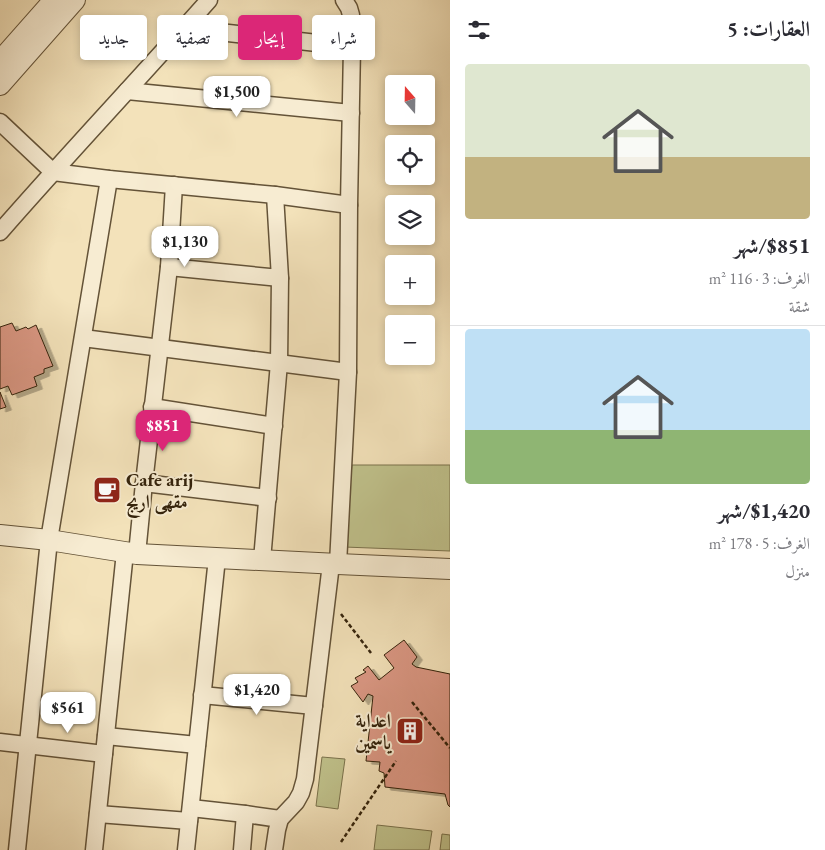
<!DOCTYPE html>
<html lang="ar">
<meta charset="utf-8">
<style>
body{margin:0;font-family:"EB Garamond",Amiri,serif;background:#f2f2f3;color:#2b2b33;direction:rtl;height:100vh;display:flex;flex-direction:column;font-size:19px;white-space:nowrap}
*{box-sizing:border-box;margin:0}
p{font-size:16px;color:#7c7c81}
.icon{flex:none;width:28px;height:28px;fill:none;stroke:currentColor;stroke-width:2;stroke-linecap:round;stroke-linejoin:round}
.map{position:relative;flex:1;overflow:hidden;direction:ltr}
.sheet{display:flex;flex-direction:column;background:#fff;width:375px}
.sheet>*{flex:none}
.top-card{position:absolute;left:15px;top:15px;width:360px;height:45px;direction:rtl;display:flex;gap:10px}
.needle{width:32px;rotate:340deg}
.controls{position:absolute;left:385px;top:75px;display:grid;gap:10px}
.controls a{display:grid;place-items:center;width:50px;height:50px;border-radius:5px;background:#fff;box-shadow:0 2px 8px #0003;font-size:25px}
.price{position:absolute;translate:-50% -42px;padding:0 11px;border-radius:10px;background:#fff;color:#222;font-size:16px;line-height:32px;filter:drop-shadow(0 1px 2px #0008)}
.price::after{content:'';position:absolute;left:50%;top:30px;width:15px;height:11px;margin-left:-8px;background:inherit;clip-path:polygon(0 0,100% 0,50% 100%)}
.price.on{background:#db2777;color:#fff}
ul{padding:0;list-style:none}
li{display:grid;align-content:center;gap:10px;height:265px;padding:0 15px}
li+li{border-top:1px solid #e1e1e2}
li span{display:grid;place-items:center;height:155px;border-radius:5px;color:#555}
li>.icon{margin-inline-start:auto}
span .icon{width:90px;height:90px;fill:#fffc;stroke-width:1}
li b{font-size:21px}
h2{display:flex;justify-content:space-between;align-items:center;height:60px;padding:0 15px;font-size:21px}
.chip{padding:0 18px;border-radius:5px;background:#fff;box-shadow:0 2px 8px #0003;font-size:18px;line-height:45px}
.chip.on{background:#db2777;color:#fff}
main{display:flex;flex:1;min-height:0}
.map>svg:first-child{display:block}
</style>
<main>
<section class="sheet">
<h2>العقارات: 5<svg class="icon" aria-label="filters" viewBox="0 0 24 24"><path d="M4 7h16M4 17h16"/><circle cx="9" cy="7" r="2"/><circle cx="15" cy="17" r="2"/></svg></h2>
<ul>
<li><span style="background:linear-gradient(#dfe7d0 60%,#c2b280 0)"><svg class="icon" aria-label="home" viewBox="0 0 24 24"><path d="M3 11l9-7 9 7M6 9v11h12V9"/></svg></span><div><b>$851/شهر</b><p>الغرف: 3 · 116 m²</p><p>شقة</p></div></li>
<li><span style="background:linear-gradient(#bfe0f5 65%,#8fb573 0)"><svg class="icon" aria-label="home" viewBox="0 0 24 24"><path d="M3 11l9-7 9 7M6 9v11h12V9"/></svg></span><div><b>$1,420/شهر</b><p>الغرف: 5 · 178 m²</p><p>منزل</p></div></li>
</ul>
</section>
<div class="map">
<svg width="450" height="850" viewBox="0 0 450 850">
<defs>
<filter id="shadow"><feDropShadow dx="5.5" dy="3" stdDeviation="0" flood-color="#0004"/></filter>
</defs>
<rect width="100%" height="100%" fill="#f3e2ba"/>
<filter id="stains"><feTurbulence type="fractalNoise" baseFrequency=".004" numOctaves="4"/><feColorMatrix values="0 0 0 0 .2 0 0 0 0 .09 0 0 0 0 .02 0 0 0 .5 -.17"/></filter>
<radialGradient id="worn" r=".72"><stop offset=".6" stop-color="#630" stop-opacity="0"/><stop offset="1" stop-color="#630" stop-opacity=".3"/></radialGradient>
<!-- green -->
<g fill="#c0c28c" stroke="#7a724c">
<path d="M 352,465 L 450,465 L 450,551 L 344,547 Z"/>
<path d="M 322,757 L 345,759 L 338,809 L 316,806 Z"/>
<path d="M 377,825 L 432,831 L 429,850 L 374,850 Z"/>
<path d="M 442,834 L 450,835 L 450,850 L 440,850 Z"/>
</g>
<!-- building -->
<g fill="#da9783" stroke="#34230c" filter="url(#shadow)">
<path d="M 12,323 L 16,331 L 26,327 L 28,329 L 36,325 L 53,366 L 44,369 L 44,373 L 34,377 L 37,386 L 12,395 L 8,386 L 0,389 L 0,327 Z"/>
<path d="M 0,392 L 6,407 L 0,409 Z"/>
<path d="M 404,640 L 417,657 L 412,664 L 416,667 L 450,674 L 450,807 L 448,805 L 445,794 L 385,787 L 384,773 L 379,771 L 380,762 L 366,761 L 373,696 L 368,694 L 363,702 L 351,686 L 358,682 L 355,678 L 366,672 L 363,670 L 368,666 L 379,680 L 394,668 L 384,655 Z"/>
</g>
<g fill="none" stroke-linecap="round" stroke-linejoin="round">
<defs>
<g id="minor">
<path d="M 184,28 L 352,47"/>
<path d="M 127,91 L 351,113"/>
<path d="M 0,122 L 53,172 L 109,179 L 275,195 L 349,205"/>
<path d="M 0,232 C 68,154 140,78 209,0"/>
<path d="M 169,267 L 280,278 L 275,195"/>
<path d="M 83,338 L 348,372"/>
<path d="M 152,407 L 274,426"/>
<path d="M 144,483 L 268,498"/>
<path d="M 137,554 L 144,483 L 169,267 L 174,185"/>
<path d="M 262,560 L 279,363 L 280,278"/>
<path d="M 338,564 L 348,372 L 349,205 L 352,47 L 351,15 L 349,8 L 344,0"/>
<path d="M 202,695 L 314,706"/>
<path d="M 106,736 L 197,745"/>
<path d="M 0,742 L 104,754"/>
<path d="M 191,808 L 245,814 L 280,819"/>
<path d="M 98,814 L 189,821"/>
<path d="M 17,850 L 49,540 L 109,179"/>
<path d="M 94,850 L 125,552"/>
<path d="M 186,850 L 217,558"/>
<path d="M 242,850 L 245,814"/>
<path d="M 274,850 L 277,830 L 280,819 L 296,802 L 301,793 L 305,779 L 331,564"/>
</g>
<g id="tertiary">
<path d="M 0,61 L 54,0"/>
<path d="M 0,85 L 75,0"/>
<path d="M 0,535 L 49,540 L 137,554 L 338,564 L 450,569"/>
</g>
</defs>
<!-- minor casing -->
<use href="#minor" stroke="#645338" stroke-width="19"/>
<!-- tertiary casing -->
<use href="#tertiary" stroke="#645338" stroke-width="22"/>
<!-- path -->
<g stroke="#34230c" stroke-width="2.5" stroke-dasharray="4 2.5" stroke-linecap="butt">
<path d="M 341,614 L 371,653"/>
<path d="M 412,702 L 450,748"/>
<path d="M 341,842 L 396,761"/>
</g>
<!-- minor -->
<use href="#minor" stroke="#f7ecd2" stroke-width="16"/>
<!-- tertiary -->
<use href="#tertiary" stroke="#f7ecd2" stroke-width="20"/>
</g>
<!-- icons -->
<defs>
<symbol id="cafe-square" viewBox="-11 -11 22 22"><rect x="-9" y="-9" width="18" height="18" rx="4" fill="#8f2418" stroke="#f7ecd2"/><path d="M-5.5-4.5H6V0H3Q3 3.5 0 3.5H-2.5Q-5.5 3.5-5.5 0ZM3-3.2v2h1.7v-2ZM-6 4.5H4V6H-6Z" fill="#fff"/></symbol>
<symbol id="building-square" viewBox="-11 -11 22 22"><rect x="-9" y="-9" width="18" height="18" rx="4" fill="#8f2418" stroke="#f7ecd2"/><path d="M-4-6H4V6H1V3H-1V6H-4ZM-2.5-4.3h1.7v1.8h-1.7ZM.8-4.3h1.7v1.8H.8ZM-2.5-1h1.7V.8h-1.7ZM.8-1h1.7V.8H.8Z" fill="#fff"/></symbol>
</defs>
<g fill-rule="evenodd">
<use href="#cafe-square" x="91" y="474" width="32" height="32"/>
<use href="#building-square" x="394" y="715" width="32" height="32"/>
</g>
<g text-anchor="middle" stroke-width="4" stroke-linejoin="round" paint-order="stroke">
<!-- poi labels -->
<g font-size="19" font-weight="bold" fill="#34230c" stroke="#f7ecd2" text-anchor="start">
<text x="126" y="486">Cafe arij<tspan x="126" dy="22">مقهى اريج</tspan></text>
<text x="391" y="727" text-anchor="end">اعداية<tspan x="391" dy="22">ياسمين</tspan></text>
</g>
</g>
<rect width="100%" height="100%" filter="url(#stains)"/>
<rect width="100%" height="100%" fill="url(#worn)"/>
</svg>
<div class="controls">
<a><svg class="needle" viewBox="-14 -14 28 28"><path d="M0-13l5 13h-10z" fill="#e53935"/><path d="M0 13l5-13h-10z" fill="#7c7c81"/></svg></a>
<a><svg class="icon" aria-label="locate" viewBox="0 0 24 24"><circle cx="12" cy="12" r="6"/><path d="M12 2v4M12 18v4M2 12h4M18 12h4"/></svg></a>
<a><svg class="icon" aria-label="layers" viewBox="0 0 24 24"><path d="M12 4l9 5-9 5-9-5zM3 14l9 5 9-5"/></svg></a>
<a>+</a>
<a>−</a>
</div>
<b class="price" style="left:237px;top:118px">$1,500</b>
<b class="price" style="left:185px;top:268px">$1,130</b>
<b class="price on" style="left:163px;top:452px">$851</b>
<b class="price" style="left:257px;top:716px">$1,420</b>
<b class="price" style="left:68px;top:734px">$561</b>
<div class="top-card">
<a class="chip">شراء</a>
<a class="chip on">إيجار</a>
<a class="chip">تصفية</a>
<a class="chip">جديد</a>
</div>
</div>
</main>
